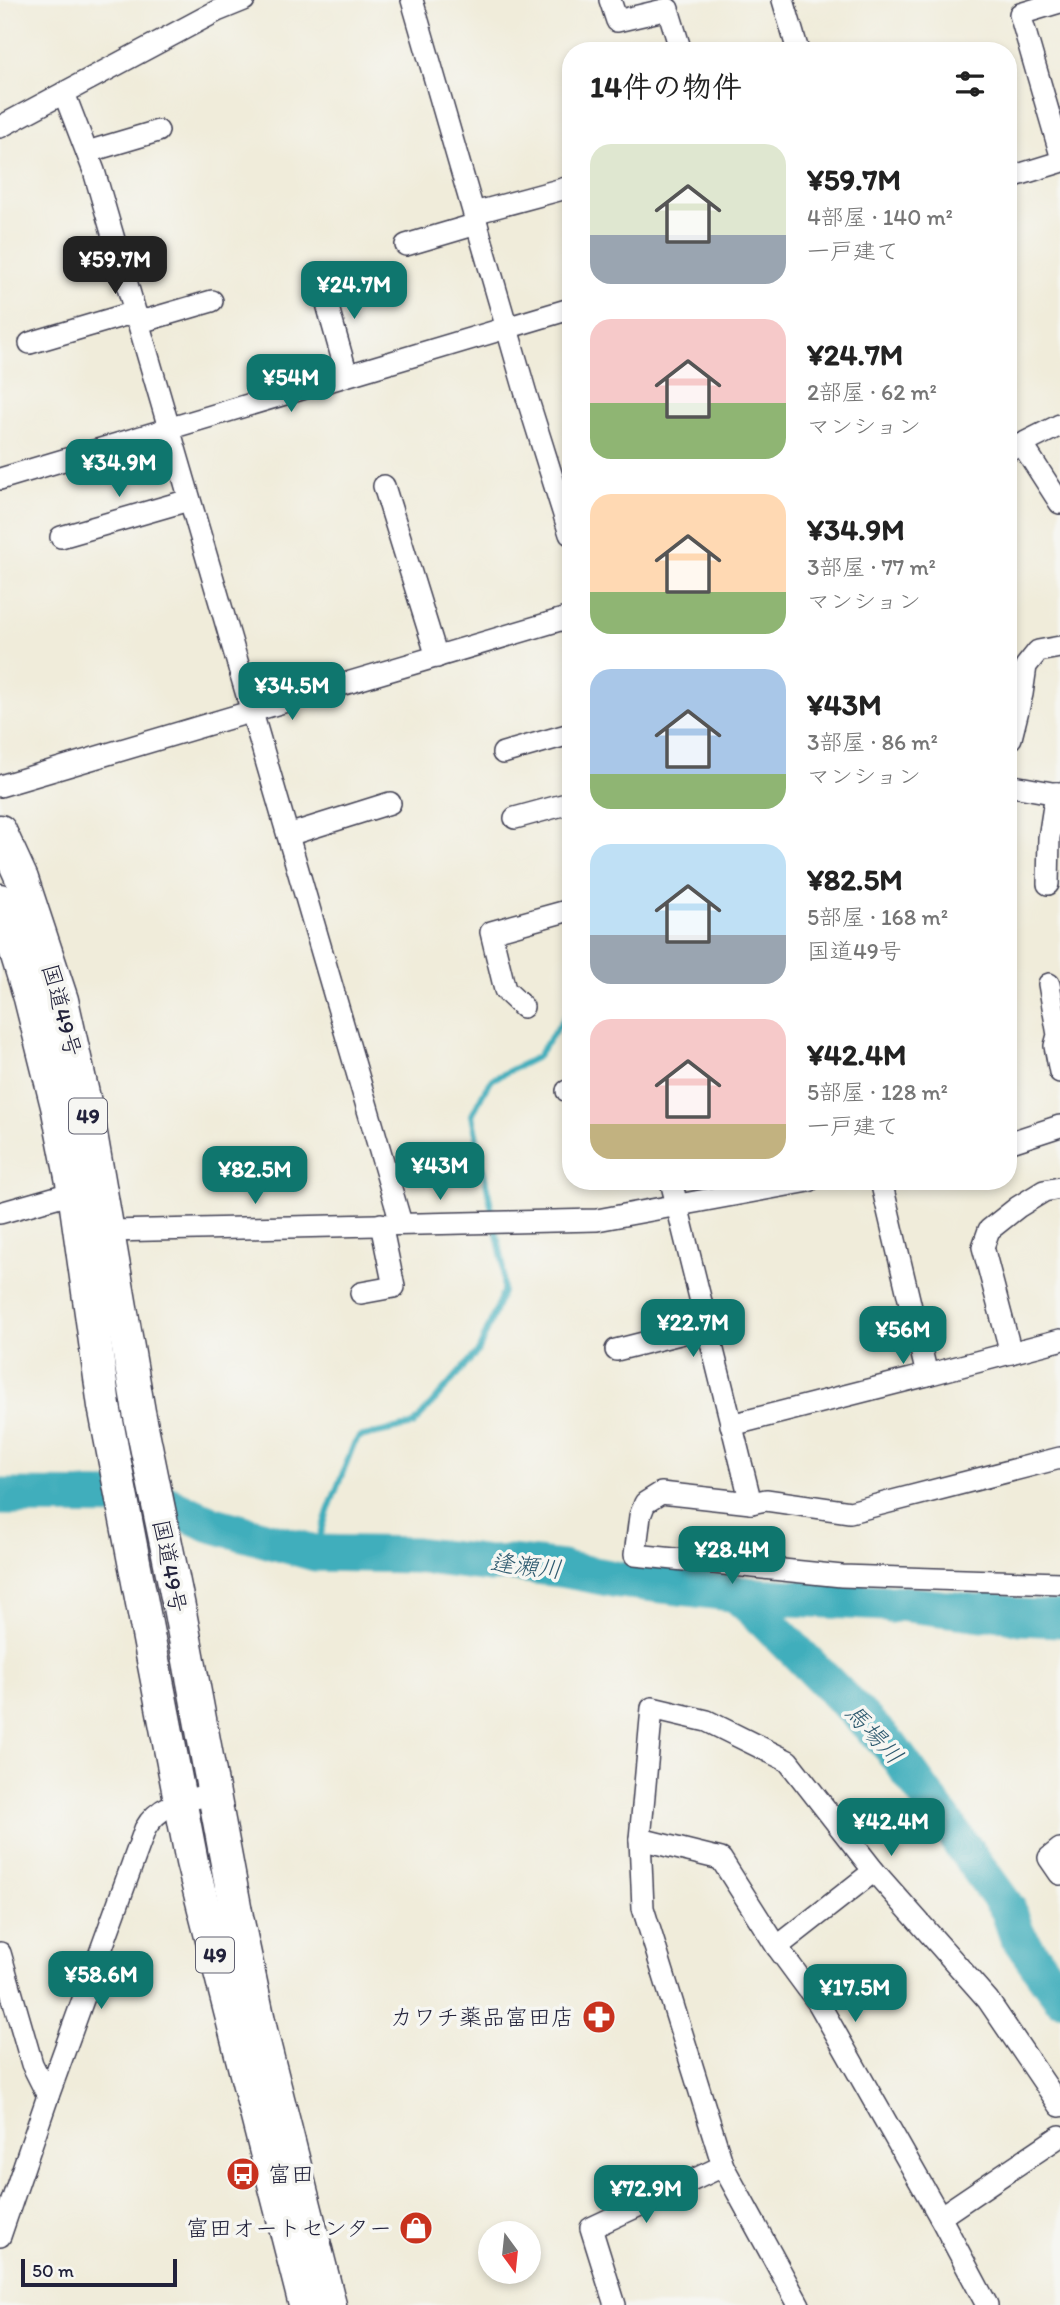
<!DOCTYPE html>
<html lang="ja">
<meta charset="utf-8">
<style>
body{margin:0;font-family:Itim,"Klee One",sans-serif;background:#f6f6f6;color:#222;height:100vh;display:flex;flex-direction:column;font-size:26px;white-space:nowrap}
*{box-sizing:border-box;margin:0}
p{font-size:23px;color:#767676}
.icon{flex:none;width:38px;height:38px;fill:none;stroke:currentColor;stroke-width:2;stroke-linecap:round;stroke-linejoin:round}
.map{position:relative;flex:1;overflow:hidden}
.drawer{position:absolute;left:562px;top:42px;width:455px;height:1148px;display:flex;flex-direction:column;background:#fff;border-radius:28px;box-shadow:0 4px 10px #0003}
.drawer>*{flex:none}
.needle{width:46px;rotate:165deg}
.buttons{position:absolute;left:478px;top:2221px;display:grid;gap:14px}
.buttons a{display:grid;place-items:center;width:63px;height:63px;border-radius:50%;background:#fff;box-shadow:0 4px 10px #0003;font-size:35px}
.scale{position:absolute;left:21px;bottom:18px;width:156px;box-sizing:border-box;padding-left:7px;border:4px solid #22223b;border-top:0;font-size:19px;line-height:24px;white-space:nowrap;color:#22223b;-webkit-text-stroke:5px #f6f6f2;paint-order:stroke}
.price{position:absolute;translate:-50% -60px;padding:0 16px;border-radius:14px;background:#0f766e;color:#fff;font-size:23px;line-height:46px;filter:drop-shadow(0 2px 4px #0008)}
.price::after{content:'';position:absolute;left:50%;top:42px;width:21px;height:16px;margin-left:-10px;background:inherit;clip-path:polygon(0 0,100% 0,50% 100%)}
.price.current{background:#222;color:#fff}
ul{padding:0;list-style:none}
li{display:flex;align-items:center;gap:21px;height:175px;padding:0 28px}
li span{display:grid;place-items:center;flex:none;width:196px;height:140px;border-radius:21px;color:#555}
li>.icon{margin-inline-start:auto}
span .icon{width:84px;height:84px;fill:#fffc;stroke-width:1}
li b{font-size:30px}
h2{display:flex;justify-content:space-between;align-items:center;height:84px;padding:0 28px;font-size:30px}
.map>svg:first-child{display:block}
</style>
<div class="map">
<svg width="1060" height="2305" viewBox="0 0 1060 2305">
<rect width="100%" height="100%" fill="#f6f6f2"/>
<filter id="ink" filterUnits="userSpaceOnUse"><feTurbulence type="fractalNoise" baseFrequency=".0143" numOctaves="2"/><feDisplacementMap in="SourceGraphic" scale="14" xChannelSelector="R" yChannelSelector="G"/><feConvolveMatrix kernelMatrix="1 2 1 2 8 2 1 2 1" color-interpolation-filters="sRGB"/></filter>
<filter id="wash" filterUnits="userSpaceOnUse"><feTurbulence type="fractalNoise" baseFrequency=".00686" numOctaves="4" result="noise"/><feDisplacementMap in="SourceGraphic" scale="28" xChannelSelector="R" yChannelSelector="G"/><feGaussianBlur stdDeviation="1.57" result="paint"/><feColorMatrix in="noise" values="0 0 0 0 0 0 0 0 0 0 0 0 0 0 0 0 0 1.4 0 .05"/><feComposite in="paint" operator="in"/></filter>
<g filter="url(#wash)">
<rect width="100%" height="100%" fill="#f0ecda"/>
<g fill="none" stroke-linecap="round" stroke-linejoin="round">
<!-- stream -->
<path stroke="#3faebc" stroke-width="6" d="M 315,1553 L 328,1511 L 353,1446 L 359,1437 L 413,1425 L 479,1350 L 503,1292 L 503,1263 L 472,1115 L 486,1088 L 493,1079 L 537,1057 L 570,1010"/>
<!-- river -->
<g stroke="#3faebc" stroke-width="37">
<path d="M 0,1497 L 153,1498 L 211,1524 L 315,1553 L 416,1555 L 490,1564 L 510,1563 L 562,1569 L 619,1580 L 755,1596 L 885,1603 L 890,1605 L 898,1603 L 982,1613 L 992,1610 L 1020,1617 L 1060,1619"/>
<path d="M 735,1593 L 766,1621 L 890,1746 L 1008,1909 L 1017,1935 L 1060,1996"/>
</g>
</g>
</g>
<g filter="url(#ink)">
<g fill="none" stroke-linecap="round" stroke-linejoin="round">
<defs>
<g id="minor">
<path d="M 412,0 L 526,394 L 570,534"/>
<path d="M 610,0 L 617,21 L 668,9 L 679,45"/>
<path d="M 783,0 L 798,51"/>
<path d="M 1060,2 L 1020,14 L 1060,152"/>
<path d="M 64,93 L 94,171 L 401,1223"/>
<path d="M 0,127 L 217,11 L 244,0"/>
<path d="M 87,152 L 158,131"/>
<path d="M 1008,178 L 1060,162"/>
<path d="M 474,213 L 570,187"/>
<path d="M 406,245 L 477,224"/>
<path d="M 320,279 L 347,375"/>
<path d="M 30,343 L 125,315 L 147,320 L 212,301"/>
<path d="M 1022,444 L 1060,503"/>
<path d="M 1008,451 L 1060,425"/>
<path d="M 0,479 L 570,309"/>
<path d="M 384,486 L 437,657"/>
<path d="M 61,537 L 189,500"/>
<path d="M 1008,741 L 1011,738 L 1022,694 L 1026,666 L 1038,651 L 1060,647"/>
<path d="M 503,753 L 570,734"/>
<path d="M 1008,785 L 1052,793 L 1060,793"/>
<path d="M 0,786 L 570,617"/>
<path d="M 515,818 L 570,803"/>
<path d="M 288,835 L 390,803"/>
<path d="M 1048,884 L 1049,838 L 1056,793"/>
<path d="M 1049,984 L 1058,1035 L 1055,1046 L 1060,1072"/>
<path d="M 523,1007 L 505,990 L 491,932 L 570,910"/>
<path d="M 567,1091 L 570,1091"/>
<path d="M 1008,1143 L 1060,1126"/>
<path d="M 671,1181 L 751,1503"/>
<path d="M 881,1181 L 927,1375 L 1060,1340"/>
<path d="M 0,1213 L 74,1192"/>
<path d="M 109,1231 L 597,1220 L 809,1181"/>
<path d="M 361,1293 L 394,1287 L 381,1224"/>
<path d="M 616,1350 L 707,1327"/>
<path d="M 1011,1353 L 983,1247 L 989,1230 L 1018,1207 L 1044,1191 L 1060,1188"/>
<path d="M 731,1425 L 927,1375"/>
<path d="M 1060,1458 L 850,1512 L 766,1500 L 751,1503 L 661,1493 L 645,1503 L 640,1516 L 635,1555 L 842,1576 L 1060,1583"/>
<path d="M 640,1839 L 721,1859 L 777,1947 L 819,2004 L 940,2217 L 987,2305"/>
<path d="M 1060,1849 L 1049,1858 L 1060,1874"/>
<path d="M 777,1947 L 874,1871"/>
<path d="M 0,1953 L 32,2064 L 48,2096"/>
<path d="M 940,2217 L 1060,2136"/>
<path d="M 0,2236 L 48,2096 L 145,1829 C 159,1803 187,1800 213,1794"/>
<path d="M 615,2305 L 591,2228 L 723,2166"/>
<path d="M 799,2305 L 723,2166 L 643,1908 L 640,1839 L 652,1708 L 707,1721 L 788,1761 L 874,1871 L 988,2000 L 1060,2106"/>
</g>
<g id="highway">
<path d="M 0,831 L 22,879 L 62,1000 L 88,1116 L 139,1412 L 179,1607 L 237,1917 L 262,2035 L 330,2305"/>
<path d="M 0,900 L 30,998 L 57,1106 L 74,1192 L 104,1406 L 192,1862 L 305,2305"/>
</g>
</defs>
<!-- minor casing -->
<use href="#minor" stroke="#414053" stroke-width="24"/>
<!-- highway casing -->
<use href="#highway" stroke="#414053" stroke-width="35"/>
<!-- minor -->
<use href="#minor" stroke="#fff" stroke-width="21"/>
<!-- highway -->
<use href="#highway" stroke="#fff" stroke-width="32"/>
</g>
</g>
<!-- icons -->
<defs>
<symbol id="pharmacy-disc" viewBox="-11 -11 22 22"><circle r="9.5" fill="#c8321e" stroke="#f6f6f2"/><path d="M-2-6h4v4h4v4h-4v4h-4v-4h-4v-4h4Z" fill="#fff"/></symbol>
<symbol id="bus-disc" viewBox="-11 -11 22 22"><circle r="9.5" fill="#c8321e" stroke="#f6f6f2"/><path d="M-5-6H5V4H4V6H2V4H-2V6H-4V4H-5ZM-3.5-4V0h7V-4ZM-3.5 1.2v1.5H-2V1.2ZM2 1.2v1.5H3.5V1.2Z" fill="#fff"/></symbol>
<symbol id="shop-disc" viewBox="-11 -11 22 22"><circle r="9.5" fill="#c8321e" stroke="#f6f6f2"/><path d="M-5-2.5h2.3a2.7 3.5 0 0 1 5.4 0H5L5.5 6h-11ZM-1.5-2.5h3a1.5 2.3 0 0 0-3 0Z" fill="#fff"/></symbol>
</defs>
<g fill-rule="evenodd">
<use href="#pharmacy-disc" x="580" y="1998" width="38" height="38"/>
<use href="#bus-disc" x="224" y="2155" width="38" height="38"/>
<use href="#shop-disc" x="397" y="2209" width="38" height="38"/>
</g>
<g text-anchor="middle" stroke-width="7" stroke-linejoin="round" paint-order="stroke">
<!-- shield labels -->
<g fill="#f6f6f2" stroke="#626272" stroke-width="2">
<rect x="69" y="1098.5" width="38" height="35" rx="5"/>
<rect x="196" y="1937.5" width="38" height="35" rx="5"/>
</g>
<g font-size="21" font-weight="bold" fill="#22223b">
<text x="88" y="1123">49</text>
<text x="215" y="1962">49</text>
</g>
<!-- street labels -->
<g font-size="23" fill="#22223b" stroke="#f6f6f2">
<text transform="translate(62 1010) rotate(75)" y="8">国道49号</text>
<text transform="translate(170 1566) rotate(79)" y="8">国道49号</text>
</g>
<!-- poi labels -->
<g font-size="23" fill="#22223b" stroke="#f6f6f2" text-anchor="end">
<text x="574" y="2025">カワチ薬品富田店</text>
<text x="268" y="2182" text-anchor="start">富田</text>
<text x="392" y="2236">富田オートセンター</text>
</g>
<!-- water labels -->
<g font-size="24" font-style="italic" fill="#2e5a6f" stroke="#f6f6f2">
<text transform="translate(526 1566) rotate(6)" y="8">逢瀬川</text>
<text transform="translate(874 1734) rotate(47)" y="8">馬場川</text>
</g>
</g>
</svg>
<div class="buttons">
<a><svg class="needle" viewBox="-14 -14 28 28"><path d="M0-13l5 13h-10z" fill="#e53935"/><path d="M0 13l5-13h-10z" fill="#767676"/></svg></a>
</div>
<div class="scale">50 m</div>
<b class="price current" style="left:115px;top:296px">¥59.7M</b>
<b class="price" style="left:354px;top:321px">¥24.7M</b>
<b class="price" style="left:291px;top:414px">¥54M</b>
<b class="price" style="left:119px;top:499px">¥34.9M</b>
<b class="price" style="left:292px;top:722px">¥34.5M</b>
<b class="price" style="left:440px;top:1202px">¥43M</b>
<b class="price" style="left:255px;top:1206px">¥82.5M</b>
<b class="price" style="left:693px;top:1359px">¥22.7M</b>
<b class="price" style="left:903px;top:1366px">¥56M</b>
<b class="price" style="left:732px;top:1586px">¥28.4M</b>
<b class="price" style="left:891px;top:1858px">¥42.4M</b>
<b class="price" style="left:101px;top:2011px">¥58.6M</b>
<b class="price" style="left:855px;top:2024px">¥17.5M</b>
<b class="price" style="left:646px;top:2225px">¥72.9M</b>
<section class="drawer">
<h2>14件の物件<svg class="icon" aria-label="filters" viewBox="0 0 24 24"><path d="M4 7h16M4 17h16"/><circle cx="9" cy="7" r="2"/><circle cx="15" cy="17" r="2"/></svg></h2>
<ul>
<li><span style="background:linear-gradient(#dfe7d0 65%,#9aa5b1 0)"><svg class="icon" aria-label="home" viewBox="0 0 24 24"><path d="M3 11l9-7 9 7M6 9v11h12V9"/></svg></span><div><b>¥59.7M</b><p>4部屋 · 140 m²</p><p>一戸建て</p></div></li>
<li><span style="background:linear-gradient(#f6c9c9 60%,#8fb573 0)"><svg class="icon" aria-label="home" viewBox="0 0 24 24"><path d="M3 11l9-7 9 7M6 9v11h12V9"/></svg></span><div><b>¥24.7M</b><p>2部屋 · 62 m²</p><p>マンション</p></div></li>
<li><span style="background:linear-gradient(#ffd9b3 70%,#8fb573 0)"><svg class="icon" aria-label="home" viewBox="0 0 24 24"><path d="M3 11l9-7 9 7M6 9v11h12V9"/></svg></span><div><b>¥34.9M</b><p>3部屋 · 77 m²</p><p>マンション</p></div></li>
<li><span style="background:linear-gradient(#a9c7e8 75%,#8fb573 0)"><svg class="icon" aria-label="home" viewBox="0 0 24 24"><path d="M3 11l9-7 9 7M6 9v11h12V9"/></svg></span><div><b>¥43M</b><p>3部屋 · 86 m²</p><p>マンション</p></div></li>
<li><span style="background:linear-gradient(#bfe0f5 65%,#9aa5b1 0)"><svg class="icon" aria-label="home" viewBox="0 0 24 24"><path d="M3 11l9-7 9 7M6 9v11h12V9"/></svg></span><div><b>¥82.5M</b><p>5部屋 · 168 m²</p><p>国道49号</p></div></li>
<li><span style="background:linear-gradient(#f6c9c9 75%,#c2b280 0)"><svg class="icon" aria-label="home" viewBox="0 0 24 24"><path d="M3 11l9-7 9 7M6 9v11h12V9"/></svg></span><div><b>¥42.4M</b><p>5部屋 · 128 m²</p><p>一戸建て</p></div></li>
</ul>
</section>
</div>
